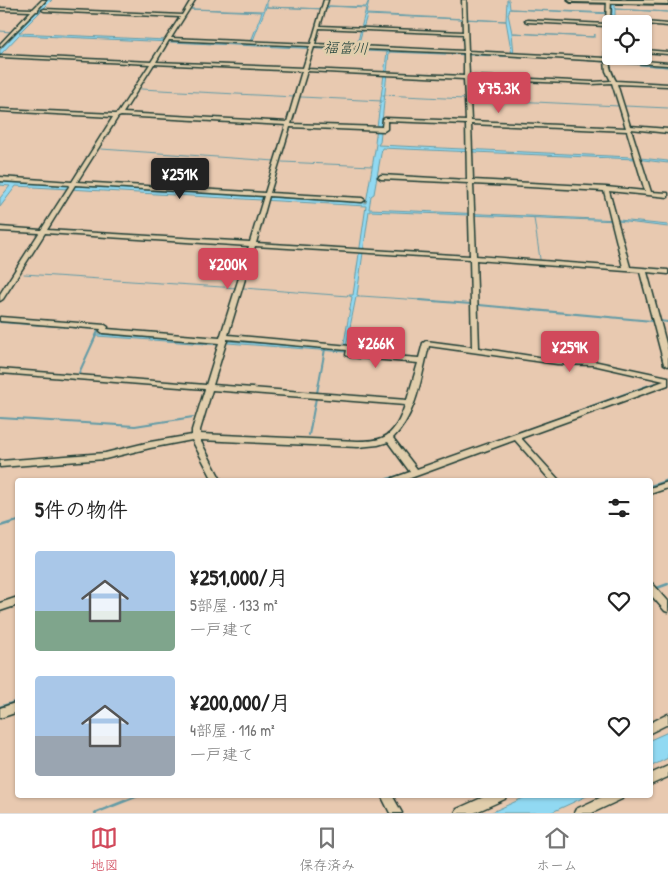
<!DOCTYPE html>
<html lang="ja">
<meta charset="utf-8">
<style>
body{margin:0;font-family:"Patrick Hand","Klee One",sans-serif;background:#f6f6f6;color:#222;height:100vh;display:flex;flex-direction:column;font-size:19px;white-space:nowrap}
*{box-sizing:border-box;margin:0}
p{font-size:16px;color:#767676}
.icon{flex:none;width:28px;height:28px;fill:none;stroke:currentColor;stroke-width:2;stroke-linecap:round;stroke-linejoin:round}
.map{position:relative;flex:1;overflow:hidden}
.side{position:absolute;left:15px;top:478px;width:638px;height:320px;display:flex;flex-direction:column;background:#fff;border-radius:5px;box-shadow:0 1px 4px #0004}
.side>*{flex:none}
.buttons{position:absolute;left:602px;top:15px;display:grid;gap:10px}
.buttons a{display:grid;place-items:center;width:50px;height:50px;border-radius:5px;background:#fff;box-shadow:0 1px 4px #0004;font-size:25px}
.price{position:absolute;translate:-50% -42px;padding:0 11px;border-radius:5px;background:#d1495b;color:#fff;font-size:16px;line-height:32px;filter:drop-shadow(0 1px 2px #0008)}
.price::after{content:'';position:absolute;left:50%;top:30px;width:15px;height:11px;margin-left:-8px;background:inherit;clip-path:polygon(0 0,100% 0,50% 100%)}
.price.selected{background:#222;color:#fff}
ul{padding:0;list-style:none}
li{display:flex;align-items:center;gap:15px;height:125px;padding:0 20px}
li span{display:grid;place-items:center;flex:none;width:140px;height:100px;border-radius:5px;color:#555}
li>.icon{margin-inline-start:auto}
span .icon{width:60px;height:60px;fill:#fffc;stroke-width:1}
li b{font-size:21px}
h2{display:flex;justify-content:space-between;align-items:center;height:60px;padding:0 20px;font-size:21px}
.menu{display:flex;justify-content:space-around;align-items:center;height:70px;border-top:1px solid #e0e0e0;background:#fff;font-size:14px;color:#767676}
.menu a{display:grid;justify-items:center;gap:2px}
.menu .selected{color:#d1495b}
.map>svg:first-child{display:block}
</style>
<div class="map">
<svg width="668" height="813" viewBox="0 0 668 813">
<rect width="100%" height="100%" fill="#e8c9b0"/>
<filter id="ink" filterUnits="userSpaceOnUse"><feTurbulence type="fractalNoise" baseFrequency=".02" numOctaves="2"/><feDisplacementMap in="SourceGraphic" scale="10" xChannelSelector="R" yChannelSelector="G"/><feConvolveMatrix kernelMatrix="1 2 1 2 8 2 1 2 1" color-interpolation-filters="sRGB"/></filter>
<g filter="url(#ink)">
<!-- water -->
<g fill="#91d9f2" stroke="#639ba6" fill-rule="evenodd">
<path d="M 48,0 L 52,0 L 19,33 L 250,44 L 262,12 L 191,9 L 263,11 L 267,0 L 267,7 L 326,9 L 327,6 L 366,7 L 369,0 L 366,14 L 506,21 L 507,0 L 509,0 L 510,9 L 612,13 L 612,3 L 615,3 L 615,9 L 668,12 L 615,9 L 615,24 L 613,24 L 612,14 L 510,9 L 508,14 L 512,33 L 593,37 L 595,34 L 595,37 L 512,33 L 514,54 L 668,67 L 553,58 L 389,52 L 380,142 L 378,145 L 631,157 L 668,161 L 668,163 L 635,159 L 382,148 L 374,194 L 371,196 L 369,209 L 619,220 L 668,225 L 668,227 L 618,221 L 369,211 L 357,295 L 362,297 L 356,297 L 345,352 L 228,343 L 226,341 L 343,349 L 352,297 L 347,295 L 353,295 L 366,206 L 16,186 L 0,207 L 0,198 L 10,186 L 0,185 L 0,181 L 366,203 L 376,144 L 375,142 L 387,52 L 19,35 L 0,55 L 0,50 ZM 329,6 L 366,8 L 356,49 L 252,43 L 266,7 L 328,9 ZM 367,15 L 506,21 L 512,55 L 357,49 Z"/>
<path d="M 98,334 L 220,343 L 220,345 L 97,336 Z"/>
<path d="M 668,732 L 668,758 L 650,767 L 650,740 Z"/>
<path d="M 530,795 L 589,795 L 550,813 L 490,813 Z"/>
</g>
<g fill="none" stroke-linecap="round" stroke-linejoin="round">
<!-- stream-far2 -->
<g stroke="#639ba6" stroke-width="1">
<path d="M 0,31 L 11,32"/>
<path d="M 141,89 L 294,97"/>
<path d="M 383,95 L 465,99"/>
<path d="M 301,97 L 382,101"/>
<path d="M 471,99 L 619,106"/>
<path d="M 625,106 L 668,108"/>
<path d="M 101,149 L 275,161"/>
<path d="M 282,162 L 372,166"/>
<path d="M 534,218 L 540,259"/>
<path d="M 24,274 L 237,288"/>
<path d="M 244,288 L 348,296"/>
<path d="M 361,296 L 436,301"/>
</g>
<!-- stream-far1 -->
<g stroke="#639ba6" stroke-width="2">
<path d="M 419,300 L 471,304"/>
<path d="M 479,305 L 652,321"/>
<path d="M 659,321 L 668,322"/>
<path d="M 0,322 L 99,329 L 79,373"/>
<path d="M 317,393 L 325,349"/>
<path d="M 0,418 L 135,426 L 193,417"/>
<path d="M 309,435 L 316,398"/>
<path d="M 493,442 L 655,383"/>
<path d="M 384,480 L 410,472"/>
<path d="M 650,486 L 668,480"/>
<path d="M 8,524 L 18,521"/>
</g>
<!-- stream -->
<g stroke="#639ba6" stroke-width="2.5">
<path d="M 0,526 L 13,522"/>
<path d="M 657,588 L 668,584"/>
<path d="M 0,707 L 18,701"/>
<path d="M 95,813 L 140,795"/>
</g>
<defs>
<g id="minor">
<path d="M 42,0 L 46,0 L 38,9 L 38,11 L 36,11 L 0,47 L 0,44 L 31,11 L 0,10 L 0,8 L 33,9 Z"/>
<path d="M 191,0 L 195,0 L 171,38 L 311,44 L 324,0 L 328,0 L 320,26 L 463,32 L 462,0 L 466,0 L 468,51 L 605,58 L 606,26 L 527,22 L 525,21 L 527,20 L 606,24 L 607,0 L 611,0 L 610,19 L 668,24 L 668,26 L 610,21 L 609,58 L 668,63 L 668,65 L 609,61 C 610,69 612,74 616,81 L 668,84 L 668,86 L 617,84 L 630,126 L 668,129 L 668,133 L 631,129 L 651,192 L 668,193 L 668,197 L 609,191 L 630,267 L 668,270 L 668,274 L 647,272 L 668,351 L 668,366 L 664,364 L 640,272 L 476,260 L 479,348 L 557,360 L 593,361 L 668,377 L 668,385 L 521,438 L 559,480 L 550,480 L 515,440 L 405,480 L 392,480 L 393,478 L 410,472 L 388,442 L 378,445 L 358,447 L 200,440 L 221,480 L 213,480 L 192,440 L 150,448 L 105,459 L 0,467 L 0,461 L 105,453 L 150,442 L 192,435 L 192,430 L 205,389 L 0,373 L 0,369 L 206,385 L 219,343 L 103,333 L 100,331 L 101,329 L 0,321 L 0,317 L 105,325 L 108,327 L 107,329 L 220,338 L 249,246 L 45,233 L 3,299 L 0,301 L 0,294 L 39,233 L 0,231 L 0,227 L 41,230 L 70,185 L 0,181 L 0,177 L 72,182 L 113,117 L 0,111 L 0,109 L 115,114 L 118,113 L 150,64 L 0,57 L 0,55 L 151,62 L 180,17 L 44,11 L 42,10 L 44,9 L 182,15 ZM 319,28 L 463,34 L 464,51 L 315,44 ZM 169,40 L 310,46 L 303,68 L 156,62 ZM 314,47 L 464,53 L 464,76 L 307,69 ZM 468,53 L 605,61 L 606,71 L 611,81 L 592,82 L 469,76 ZM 154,64 L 302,71 L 287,122 L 123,113 ZM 307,71 L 464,79 L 466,121 L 385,118 L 383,119 L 382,127 L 291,124 ZM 469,79 L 592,84 L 612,83 L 626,128 L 471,121 ZM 121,116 L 286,125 L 265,193 L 77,182 L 118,117 ZM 387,121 L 466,124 L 467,180 L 381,175 L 378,177 L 381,179 L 468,183 L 470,256 L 256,243 L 269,196 L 362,202 L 365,200 L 362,198 L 270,193 L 290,127 L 384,131 L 387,129 ZM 471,124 L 627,131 L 645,191 L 606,187 L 473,180 ZM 473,184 L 604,191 L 623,267 L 476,256 ZM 75,185 L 264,196 L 250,242 L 47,230 ZM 255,246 L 470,259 L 472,347 L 426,341 L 423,343 L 419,358 L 354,353 L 353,348 L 350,346 L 228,335 ZM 227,339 L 347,350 L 346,355 L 350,357 L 418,363 L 407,400 L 213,385 L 226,343 L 227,341 ZM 429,346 L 557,364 L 593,365 L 664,381 L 417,469 L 393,438 C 417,414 421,377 429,346 ZM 212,390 L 405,405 C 401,417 395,433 382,438 C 375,441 366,441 358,441 L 200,434 L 200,430 Z"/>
<path d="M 644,50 L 668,52 L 668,54 L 644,52 Z"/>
<path d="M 668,482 L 668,488 L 650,494 L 650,488 Z"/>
<path d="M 650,583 L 653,584 L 668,601 L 668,612 L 665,611 L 650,594 Z"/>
<path d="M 18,597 L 18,605 L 0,611 L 0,603 Z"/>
<path d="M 18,702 L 18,712 L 0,718 L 0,708 Z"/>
<path d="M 668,714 L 668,724 L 650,733 L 650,723 Z"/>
<path d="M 668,766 L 668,777 L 650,785 L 650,774 Z"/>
<path d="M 381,795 L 392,795 L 402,813 L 390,813 Z"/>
<path d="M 488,795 L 506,795 L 505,799 L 474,813 L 455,813 L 457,809 Z"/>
<path d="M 606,795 L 623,795 L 622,799 L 592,813 L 574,813 L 576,809 Z"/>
</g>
<path id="primary" d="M 568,0 L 668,0 L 668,4 L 571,2 Z"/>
</defs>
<!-- minor casing -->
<use href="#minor" stroke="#1f3d34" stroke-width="3"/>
<!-- primary casing -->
<use href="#primary" stroke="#1f3d34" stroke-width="4"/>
<!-- minor -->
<use href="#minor" fill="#e1ceac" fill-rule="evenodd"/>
<!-- primary -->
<use href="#primary" fill="#e1ceac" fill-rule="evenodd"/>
</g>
</g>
<g text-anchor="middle" stroke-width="5" stroke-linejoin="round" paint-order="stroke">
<!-- far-water labels -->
<g font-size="15" font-style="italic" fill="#25453e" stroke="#e1ceac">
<text transform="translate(346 48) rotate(2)" y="5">福富川</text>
</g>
</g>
</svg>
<div class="buttons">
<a><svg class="icon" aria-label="locate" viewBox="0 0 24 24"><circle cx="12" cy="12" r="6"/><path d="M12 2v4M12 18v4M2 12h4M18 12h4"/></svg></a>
</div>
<b class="price" style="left:499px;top:114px">¥75.3K</b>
<b class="price selected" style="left:180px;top:200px">¥251K</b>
<b class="price" style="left:228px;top:290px">¥200K</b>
<b class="price" style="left:376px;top:369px">¥266K</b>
<b class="price" style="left:570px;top:373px">¥259K</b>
<section class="side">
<h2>5件の物件<svg class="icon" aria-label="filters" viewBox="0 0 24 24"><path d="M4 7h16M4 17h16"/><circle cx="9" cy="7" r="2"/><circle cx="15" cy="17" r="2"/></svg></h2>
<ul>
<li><span style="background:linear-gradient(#a9c7e8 60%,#7fa58c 0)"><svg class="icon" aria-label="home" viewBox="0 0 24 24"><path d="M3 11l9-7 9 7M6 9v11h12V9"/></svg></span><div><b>¥251,000/月</b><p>5部屋 · 133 m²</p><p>一戸建て</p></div><svg class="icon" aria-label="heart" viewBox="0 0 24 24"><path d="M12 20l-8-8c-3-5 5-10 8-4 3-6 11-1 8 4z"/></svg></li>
<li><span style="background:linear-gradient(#a9c7e8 60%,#9aa5b1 0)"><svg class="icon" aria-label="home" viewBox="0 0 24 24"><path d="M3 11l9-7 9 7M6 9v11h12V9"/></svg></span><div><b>¥200,000/月</b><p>4部屋 · 116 m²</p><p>一戸建て</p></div><svg class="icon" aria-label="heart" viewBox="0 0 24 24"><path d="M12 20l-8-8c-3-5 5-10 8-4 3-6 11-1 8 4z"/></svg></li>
</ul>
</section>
</div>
<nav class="menu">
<a class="selected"><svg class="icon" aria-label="map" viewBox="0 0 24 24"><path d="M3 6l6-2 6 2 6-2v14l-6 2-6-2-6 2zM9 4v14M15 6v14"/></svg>地図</a>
<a><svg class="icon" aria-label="saved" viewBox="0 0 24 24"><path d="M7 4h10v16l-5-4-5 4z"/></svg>保存済み</a>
<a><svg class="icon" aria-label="home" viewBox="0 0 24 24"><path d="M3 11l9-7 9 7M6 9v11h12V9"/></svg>ホーム</a>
</nav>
